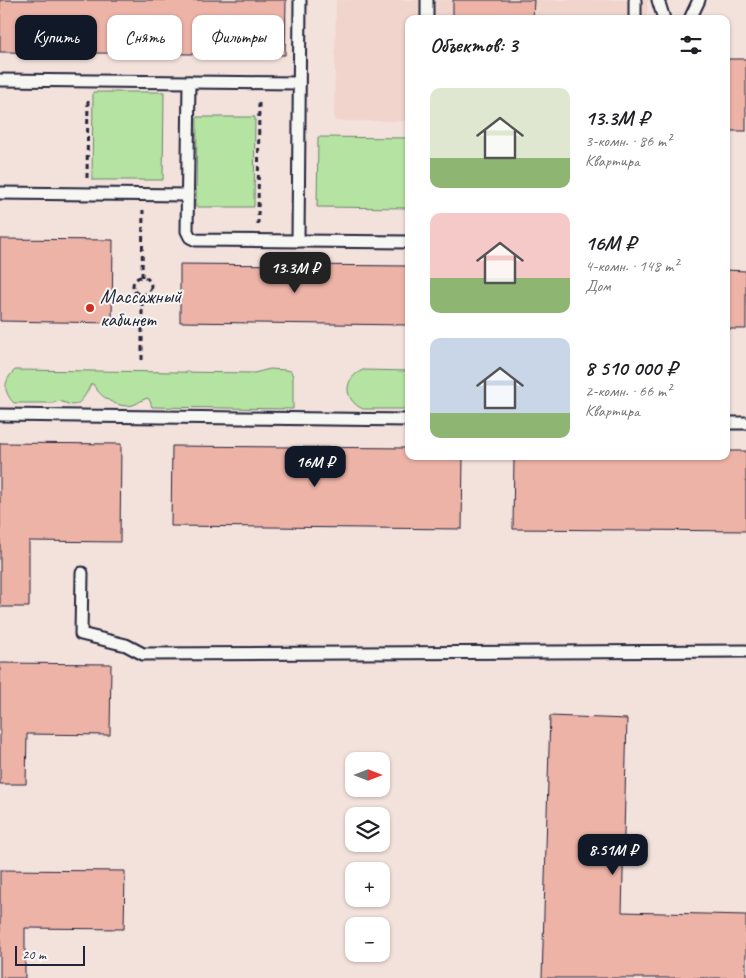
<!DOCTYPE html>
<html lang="ru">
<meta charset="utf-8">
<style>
body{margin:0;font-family:Caveat,sans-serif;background:#f2f2f2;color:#202124;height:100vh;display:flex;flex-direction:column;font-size:19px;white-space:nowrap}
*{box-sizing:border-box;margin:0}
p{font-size:16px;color:#757577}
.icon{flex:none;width:28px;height:28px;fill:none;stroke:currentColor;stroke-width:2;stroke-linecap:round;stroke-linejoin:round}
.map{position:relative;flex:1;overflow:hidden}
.drawer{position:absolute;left:405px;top:15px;width:325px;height:445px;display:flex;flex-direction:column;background:#fff;border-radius:10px;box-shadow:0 1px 4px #0004}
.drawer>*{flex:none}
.banner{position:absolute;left:15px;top:15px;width:315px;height:45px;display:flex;gap:10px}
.needle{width:32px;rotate:90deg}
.buttons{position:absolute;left:345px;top:752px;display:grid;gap:10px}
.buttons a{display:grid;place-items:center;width:45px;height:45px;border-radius:10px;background:#fff;box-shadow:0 1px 4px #0004;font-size:25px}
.scale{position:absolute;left:15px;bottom:12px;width:70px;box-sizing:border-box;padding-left:5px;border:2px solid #22223b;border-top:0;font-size:14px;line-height:18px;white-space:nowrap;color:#22223b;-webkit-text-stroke:4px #f6f6f2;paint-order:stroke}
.price{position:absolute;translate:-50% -42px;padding:0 11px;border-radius:10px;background:#111827;color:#fff;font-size:16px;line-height:32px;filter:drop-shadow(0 1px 2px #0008)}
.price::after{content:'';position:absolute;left:50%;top:30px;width:15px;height:11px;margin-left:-8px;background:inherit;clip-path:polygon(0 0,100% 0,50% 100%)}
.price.current{background:#222;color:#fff}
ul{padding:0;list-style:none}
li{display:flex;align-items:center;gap:15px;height:125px;padding:0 25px}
li span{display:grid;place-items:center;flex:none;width:140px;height:100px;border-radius:10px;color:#555}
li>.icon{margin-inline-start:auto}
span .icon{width:60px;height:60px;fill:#fffc;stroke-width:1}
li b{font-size:21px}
h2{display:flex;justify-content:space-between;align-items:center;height:60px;padding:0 25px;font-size:21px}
.tag{padding:0 18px;border-radius:10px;background:#fff;box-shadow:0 1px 4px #0004;font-size:18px;line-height:45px}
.tag.current{background:#111827;color:#fff}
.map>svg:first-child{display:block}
</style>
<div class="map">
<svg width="746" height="978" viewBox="0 0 746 978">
<rect width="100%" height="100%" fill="#f3e2dc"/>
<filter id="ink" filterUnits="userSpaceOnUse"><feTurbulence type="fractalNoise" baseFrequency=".02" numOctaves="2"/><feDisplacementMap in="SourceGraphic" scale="10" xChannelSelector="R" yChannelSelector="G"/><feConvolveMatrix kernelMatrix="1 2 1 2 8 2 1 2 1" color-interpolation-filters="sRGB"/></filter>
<g filter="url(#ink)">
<!-- built -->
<path fill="#f1d4cc" d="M 336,0 L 648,0 L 647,19 L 409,19 L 409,121 L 334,121 Z"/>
<!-- green -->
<g fill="#b5e3a1" stroke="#6c826e">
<path d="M 93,92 L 164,92 L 163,180 L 92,180 Z"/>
<path d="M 197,117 L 255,117 L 254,207 L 196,207 Z"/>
<path d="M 318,137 L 409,138 L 409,208 L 317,207 Z"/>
<path d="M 270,369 L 285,370 L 291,371 L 293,377 L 293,409 L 152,407 L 150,401 L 148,398 C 142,399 139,403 133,405 C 117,409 100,397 93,384 L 91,384 C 87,392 80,409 68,404 C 62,402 60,400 53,403 L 14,403 C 3,392 3,381 15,370 L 254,373 Z"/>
<path d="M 363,370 L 409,371 L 409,409 L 363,409 C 343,400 343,378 363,370 Z"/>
</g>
<!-- building -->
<g fill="#edb3a7" stroke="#22223b">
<path d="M 0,0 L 286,0 L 285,55 L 0,52 Z"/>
<path d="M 453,0 L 534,0 L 533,19 L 453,19 Z"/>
<rect x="726" y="59" width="20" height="72"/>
<path d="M 0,239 L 113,240 L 112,323 L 0,321 Z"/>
<path d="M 180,264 L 409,266 L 409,325 L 180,322 Z"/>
<path d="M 726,270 L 746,271 L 746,329 L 726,329 Z"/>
<path d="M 0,443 L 121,444 L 120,542 L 29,541 L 29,607 L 0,607 Z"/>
<path d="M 172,446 L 409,448 L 409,456 L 463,456 L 462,529 L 171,526 Z"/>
<path d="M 726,451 L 746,451 L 746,531 L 513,529 L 514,456 L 726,456 Z"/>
<path d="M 0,663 L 111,664 L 110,735 L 27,734 L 26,784 L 0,784 Z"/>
<path d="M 550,716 L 627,719 L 622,912 L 746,915 L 746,978 L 542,978 Z"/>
<path d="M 0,870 L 125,871 L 124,929 L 25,928 L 25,978 L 0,978 Z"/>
</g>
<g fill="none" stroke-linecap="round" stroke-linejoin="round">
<defs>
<g id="service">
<path d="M 658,0 L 664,19"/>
<path d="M 427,19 L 427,0"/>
<path d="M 635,19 L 635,0"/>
<path d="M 690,19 L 699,0"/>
<path d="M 0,80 L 299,83"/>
<path d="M 189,82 L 187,231 L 190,237 L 196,240 L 409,242"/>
<path d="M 0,193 L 188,195"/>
<path d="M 298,241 L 300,0"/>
<path d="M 0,415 L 409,420"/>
<path d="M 726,423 L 746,423"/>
<path d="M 82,573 L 81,634 L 126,645 L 143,654 L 746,651"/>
</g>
</defs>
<!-- service casing -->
<use href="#service" stroke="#22223b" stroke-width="15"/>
<!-- path -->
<g stroke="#22223b" stroke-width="3" stroke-dasharray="5 4" stroke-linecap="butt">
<path d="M 87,178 L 88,97"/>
<path d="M 258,225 L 259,99"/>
<path d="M 142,277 L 143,210"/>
<circle cx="142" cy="286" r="9"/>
<path d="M 142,360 L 142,295"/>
</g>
<!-- service -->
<use href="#service" stroke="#f6f6f2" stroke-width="11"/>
</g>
</g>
<!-- markers -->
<circle fill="#c8321e" stroke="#f6f6f2" stroke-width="2" cx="90" cy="308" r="5"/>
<g text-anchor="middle" stroke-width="4" stroke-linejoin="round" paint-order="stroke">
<!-- poi labels -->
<g font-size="20" fill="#22223b" stroke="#f6f6f2" text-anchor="start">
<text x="100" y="303">Массажный<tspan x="100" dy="23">кабинет</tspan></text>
</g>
</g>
</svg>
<div class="buttons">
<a><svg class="needle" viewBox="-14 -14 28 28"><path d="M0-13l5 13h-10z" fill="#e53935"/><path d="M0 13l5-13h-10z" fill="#757577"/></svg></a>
<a><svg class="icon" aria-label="layers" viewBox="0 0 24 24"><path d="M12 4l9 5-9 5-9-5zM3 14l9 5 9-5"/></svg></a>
<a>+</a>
<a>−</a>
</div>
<div class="scale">20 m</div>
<b class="price current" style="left:295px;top:294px">13.3M ₽</b>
<b class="price" style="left:315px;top:488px">16M ₽</b>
<b class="price" style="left:613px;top:876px">8.51M ₽</b>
<div class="banner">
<a class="tag current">Купить</a>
<a class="tag">Снять</a>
<a class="tag">Фильтры</a>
</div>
<section class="drawer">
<h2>Объектов: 3<svg class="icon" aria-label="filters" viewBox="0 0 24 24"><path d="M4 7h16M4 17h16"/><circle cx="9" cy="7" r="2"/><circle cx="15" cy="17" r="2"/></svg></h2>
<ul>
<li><span style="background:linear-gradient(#dfe7d0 70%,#8fb573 0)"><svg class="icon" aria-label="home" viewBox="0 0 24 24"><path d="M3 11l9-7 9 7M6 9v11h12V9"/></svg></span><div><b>13.3M ₽</b><p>3-комн. · 86 m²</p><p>Квартира</p></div></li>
<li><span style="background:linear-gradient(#f6c9c9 65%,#8fb573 0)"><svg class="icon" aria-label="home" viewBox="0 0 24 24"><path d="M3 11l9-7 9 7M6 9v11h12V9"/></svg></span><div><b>16M ₽</b><p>4-комн. · 148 m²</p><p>Дом</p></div></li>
<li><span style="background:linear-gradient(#c9d6e8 75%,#8fb573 0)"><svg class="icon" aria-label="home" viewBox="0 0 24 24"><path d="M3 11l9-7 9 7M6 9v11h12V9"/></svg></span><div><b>8 510 000 ₽</b><p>2-комн. · 66 m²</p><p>Квартира</p></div></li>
</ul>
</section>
</div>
